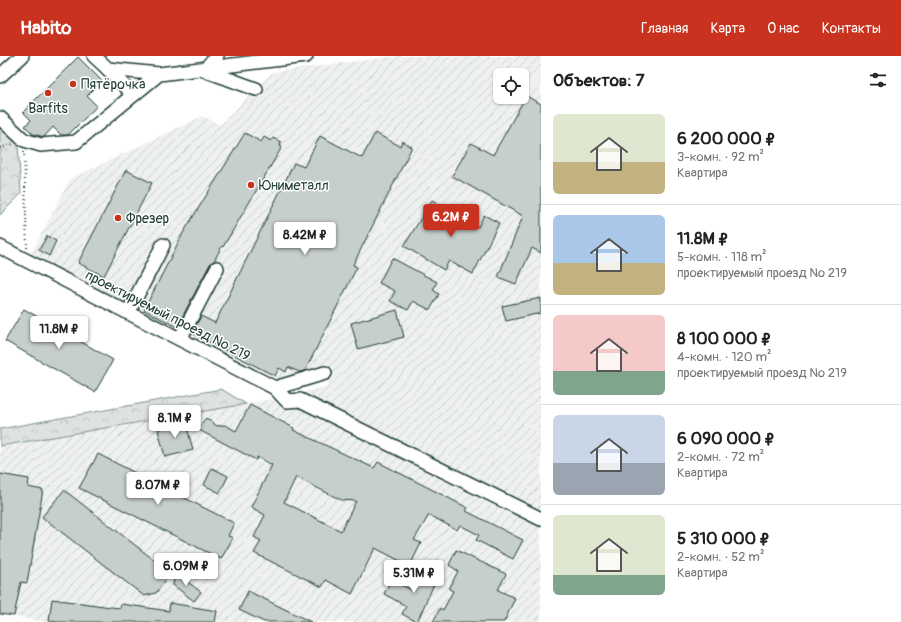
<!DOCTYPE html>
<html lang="ru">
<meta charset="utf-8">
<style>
body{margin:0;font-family:Pangolin,sans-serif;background:#f2f2f2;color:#222;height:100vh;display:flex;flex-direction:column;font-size:15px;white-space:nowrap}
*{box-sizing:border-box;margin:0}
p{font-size:13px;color:#767676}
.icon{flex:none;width:22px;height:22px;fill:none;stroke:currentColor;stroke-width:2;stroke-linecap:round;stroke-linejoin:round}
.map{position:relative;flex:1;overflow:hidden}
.panel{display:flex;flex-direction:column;background:#fff;width:360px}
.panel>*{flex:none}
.buttons{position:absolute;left:493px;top:12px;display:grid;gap:8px}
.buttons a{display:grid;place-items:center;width:36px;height:36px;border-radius:6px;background:#fff;box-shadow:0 1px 3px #0004;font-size:20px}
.price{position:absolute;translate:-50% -34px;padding:0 9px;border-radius:4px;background:#fff;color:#222;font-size:13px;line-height:26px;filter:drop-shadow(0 1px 2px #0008)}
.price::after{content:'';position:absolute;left:50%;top:24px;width:12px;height:9px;margin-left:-6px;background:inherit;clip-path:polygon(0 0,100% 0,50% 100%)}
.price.on{background:#c8321e;color:#fff}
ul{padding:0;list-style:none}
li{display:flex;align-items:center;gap:12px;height:100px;padding:0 12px}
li+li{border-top:1px solid #e0e0e0}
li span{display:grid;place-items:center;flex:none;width:112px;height:80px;border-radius:6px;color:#555}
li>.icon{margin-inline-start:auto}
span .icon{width:48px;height:48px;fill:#fffc;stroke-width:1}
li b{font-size:17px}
h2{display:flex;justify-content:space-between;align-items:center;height:48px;padding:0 12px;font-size:17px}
header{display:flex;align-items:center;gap:24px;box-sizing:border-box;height:56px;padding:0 20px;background:#c8321e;color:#fff}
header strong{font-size:19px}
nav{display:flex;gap:22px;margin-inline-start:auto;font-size:14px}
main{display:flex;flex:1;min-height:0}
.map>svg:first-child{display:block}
</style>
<header>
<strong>Habito</strong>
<nav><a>Главная</a><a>Карта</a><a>О нас</a><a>Контакты</a></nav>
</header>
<main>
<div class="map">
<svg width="541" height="566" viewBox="0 0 541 566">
<defs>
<pattern id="industrial-furrows" width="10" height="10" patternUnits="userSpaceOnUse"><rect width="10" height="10" fill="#eef1f0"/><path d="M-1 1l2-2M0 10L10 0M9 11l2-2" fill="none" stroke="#ccd0ce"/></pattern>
<pattern id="forest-crowns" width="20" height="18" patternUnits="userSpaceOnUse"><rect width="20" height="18" fill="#dee3e2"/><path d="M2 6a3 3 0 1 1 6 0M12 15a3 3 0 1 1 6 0" fill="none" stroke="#bec4c2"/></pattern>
</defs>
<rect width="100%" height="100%" fill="#fff"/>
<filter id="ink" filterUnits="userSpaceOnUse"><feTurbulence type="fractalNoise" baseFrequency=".025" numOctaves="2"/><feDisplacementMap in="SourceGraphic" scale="8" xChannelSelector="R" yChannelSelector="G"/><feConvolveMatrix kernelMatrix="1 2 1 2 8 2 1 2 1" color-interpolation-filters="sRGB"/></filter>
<g filter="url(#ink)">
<!-- industrial -->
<path fill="url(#industrial-furrows)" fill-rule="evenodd" d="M 397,0 L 541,0 L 541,566 L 45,566 L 0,558 L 0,390 L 290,340 L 329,330 L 325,317 L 281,325 L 31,198 L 70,123 L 203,60 L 220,69 L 273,16 ZM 500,19 L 522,19 L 522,41 L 500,41 Z"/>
<!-- forest -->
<g fill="url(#forest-crowns)" stroke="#7e908b">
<path d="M 0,71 L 18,88 L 21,138 L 0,159 Z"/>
<path d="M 221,333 L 246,348 L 0,390 L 0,373 Z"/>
</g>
<!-- building -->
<g fill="#c7cfcc" stroke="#1f3d34" fill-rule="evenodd">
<path d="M 78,1 L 102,25 L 87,40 L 97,50 L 68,79 L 61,79 L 53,71 L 44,81 L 33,78 L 25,70 L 31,64 L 23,56 Z"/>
<path d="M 526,40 L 541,48 L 541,197 L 532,192 L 516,228 L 498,221 L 523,160 L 452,120 L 471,87 L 493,99 Z"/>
<path d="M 245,77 L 261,86 L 264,81 L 271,85 L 273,82 L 281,86 L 280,90 L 282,91 L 223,191 L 222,190 L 214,205 L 210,208 L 177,271 L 144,254 L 183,177 Z"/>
<path d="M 375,77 L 400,90 L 402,85 L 412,91 L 353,209 L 357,211 L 305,315 L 299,316 L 288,311 L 286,316 L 279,312 L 275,320 L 192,277 L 201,260 L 215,267 L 294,107 L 304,111 L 320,80 L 362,102 Z"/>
<path d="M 126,114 L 152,127 L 104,220 L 78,207 Z"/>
<path d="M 432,144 L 478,171 L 484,159 L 499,167 L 473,218 L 449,205 L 444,214 L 404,190 Z"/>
<path d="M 47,180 L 56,185 L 49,200 L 39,194 Z"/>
<path d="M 392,202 L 437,226 L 433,234 L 439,238 L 430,254 L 413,245 L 408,254 L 390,245 L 395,235 L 379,227 Z"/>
<path d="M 541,242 L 541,257 L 506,265 L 502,250 Z"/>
<path d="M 24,253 L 113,304 L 95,336 L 5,285 Z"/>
<path d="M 397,254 L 404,281 L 358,293 L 351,267 Z"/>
<path d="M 250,349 L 294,372 L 293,374 L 374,412 L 378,406 L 468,452 L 466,455 L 523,484 L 513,503 L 476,484 L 479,479 L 460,469 L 457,474 L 429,459 L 414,484 L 421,487 L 410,510 L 375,492 L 352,538 L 326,524 L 322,531 L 254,497 L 261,485 L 254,481 L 265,459 L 251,451 L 272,409 L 257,401 L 256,404 L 197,373 L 206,362 L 217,370 L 225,369 L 236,375 ZM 296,421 L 341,444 L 356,445 L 341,475 L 284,446 Z"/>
<path d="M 182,365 L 183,372 L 187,371 L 193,394 L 165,401 L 158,374 L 161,373 L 161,369 Z"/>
<path d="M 98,398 L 234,467 L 228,480 L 233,482 L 221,503 L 79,432 Z"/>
<path d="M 212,412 L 228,420 L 220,437 L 204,429 Z"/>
<path d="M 0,418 L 29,423 L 28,431 L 43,434 L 27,527 L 21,526 L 14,560 L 0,558 Z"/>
<path d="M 64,434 L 171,517 L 156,537 L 144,540 L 42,461 Z"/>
<path d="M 456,494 L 506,518 L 498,534 L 515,542 L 504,566 L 433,566 L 440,552 L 443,554 L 453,535 L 449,533 L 458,515 L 449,509 Z"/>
<path d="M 425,511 L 439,517 L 417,566 L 402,558 L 406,550 L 384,538 L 391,524 L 414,535 Z"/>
<path d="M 175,516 L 201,536 L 194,545 L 173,529 Z"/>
<path d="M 248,535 L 311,566 L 264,566 L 239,554 Z"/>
<path d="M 52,543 L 111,551 L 120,552 L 121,548 L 169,555 L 170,547 L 217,555 L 215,566 L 57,566 L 49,565 Z"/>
</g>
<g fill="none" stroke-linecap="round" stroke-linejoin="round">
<defs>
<g id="minor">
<path d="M 94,0 L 108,13 L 159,18"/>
<path d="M 217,0 L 204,14 L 256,33"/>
<path d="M 108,13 L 133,39"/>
<path d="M 0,20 L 22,0"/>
<path d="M 0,62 L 24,84 L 41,89 L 76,86 L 159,18 L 306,0"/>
<path d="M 0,191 L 275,332 L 325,317"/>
<path d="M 128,257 L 163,189"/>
<path d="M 180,283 L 217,212"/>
<path d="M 275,332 L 287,345 L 300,344 L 541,463"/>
</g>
</defs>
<!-- minor casing -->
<use href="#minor" stroke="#1f3d34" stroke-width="16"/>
<!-- path -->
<g stroke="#1f3d34" stroke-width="2" stroke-dasharray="1 3" stroke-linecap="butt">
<path d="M 0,92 L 13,88"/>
<path d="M 24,95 L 27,192"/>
</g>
<!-- minor -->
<use href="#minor" stroke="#fff" stroke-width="13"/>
</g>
</g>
<!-- markers -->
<g fill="#c8321e" stroke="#fff" stroke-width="1.5">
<circle cx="73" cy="28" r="4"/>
<circle cx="48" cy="37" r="4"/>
<circle cx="251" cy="129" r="4"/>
<circle cx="118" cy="162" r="4"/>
</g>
<g text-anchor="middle" stroke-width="3" stroke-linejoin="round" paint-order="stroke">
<!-- poi labels -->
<g font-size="14" fill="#1f3d34" stroke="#fff" text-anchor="start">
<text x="81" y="33">Пятёрочка</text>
<text x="48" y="57" text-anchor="middle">Barfits</text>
<text x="259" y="134">Юниметалл</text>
<text x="126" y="167">Фрезер</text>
</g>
<!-- street labels -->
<g font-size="14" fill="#1f3d34" stroke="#fff">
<text transform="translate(168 259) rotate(27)" y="5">проектируемый проезд № 219</text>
</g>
</g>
</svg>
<div class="buttons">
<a><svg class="icon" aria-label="locate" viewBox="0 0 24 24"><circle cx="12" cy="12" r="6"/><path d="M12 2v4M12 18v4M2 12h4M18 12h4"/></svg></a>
</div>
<b class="price on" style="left:451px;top:182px">6.2M ₽</b>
<b class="price" style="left:305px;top:200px">8.42M ₽</b>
<b class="price" style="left:59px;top:294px">11.8M ₽</b>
<b class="price" style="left:175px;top:383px">8.1M ₽</b>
<b class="price" style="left:158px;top:450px">8.07M ₽</b>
<b class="price" style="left:186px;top:531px">6.09M ₽</b>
<b class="price" style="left:414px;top:538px">5.31M ₽</b>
</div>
<section class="panel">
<h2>Объектов: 7<svg class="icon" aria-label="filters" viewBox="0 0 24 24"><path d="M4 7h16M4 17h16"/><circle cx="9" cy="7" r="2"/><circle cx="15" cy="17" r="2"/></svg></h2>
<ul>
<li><span style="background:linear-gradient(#dfe7d0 60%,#c2b280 0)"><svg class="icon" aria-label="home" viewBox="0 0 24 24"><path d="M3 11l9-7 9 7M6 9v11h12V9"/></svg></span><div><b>6 200 000 ₽</b><p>3-комн. · 92 m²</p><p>Квартира</p></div></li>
<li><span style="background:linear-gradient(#a9c7e8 60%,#c2b280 0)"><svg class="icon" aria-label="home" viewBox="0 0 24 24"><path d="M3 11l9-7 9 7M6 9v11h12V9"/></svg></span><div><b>11.8M ₽</b><p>5-комн. · 118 m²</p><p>проектируемый проезд № 219</p></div></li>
<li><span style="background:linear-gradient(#f6c9c9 70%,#7fa58c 0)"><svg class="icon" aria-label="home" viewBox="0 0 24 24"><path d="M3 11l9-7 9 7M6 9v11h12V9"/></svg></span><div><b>8 100 000 ₽</b><p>4-комн. · 120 m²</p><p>проектируемый проезд № 219</p></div></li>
<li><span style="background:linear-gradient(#c9d6e8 60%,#9aa5b1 0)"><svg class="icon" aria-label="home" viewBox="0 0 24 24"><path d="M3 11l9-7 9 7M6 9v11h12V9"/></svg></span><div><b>6 090 000 ₽</b><p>2-комн. · 72 m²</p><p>Квартира</p></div></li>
<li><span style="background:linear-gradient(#dfe7d0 75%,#7fa58c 0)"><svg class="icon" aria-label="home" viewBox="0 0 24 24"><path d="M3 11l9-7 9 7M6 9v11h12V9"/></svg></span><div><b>5 310 000 ₽</b><p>2-комн. · 52 m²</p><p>Квартира</p></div></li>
</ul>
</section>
</main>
